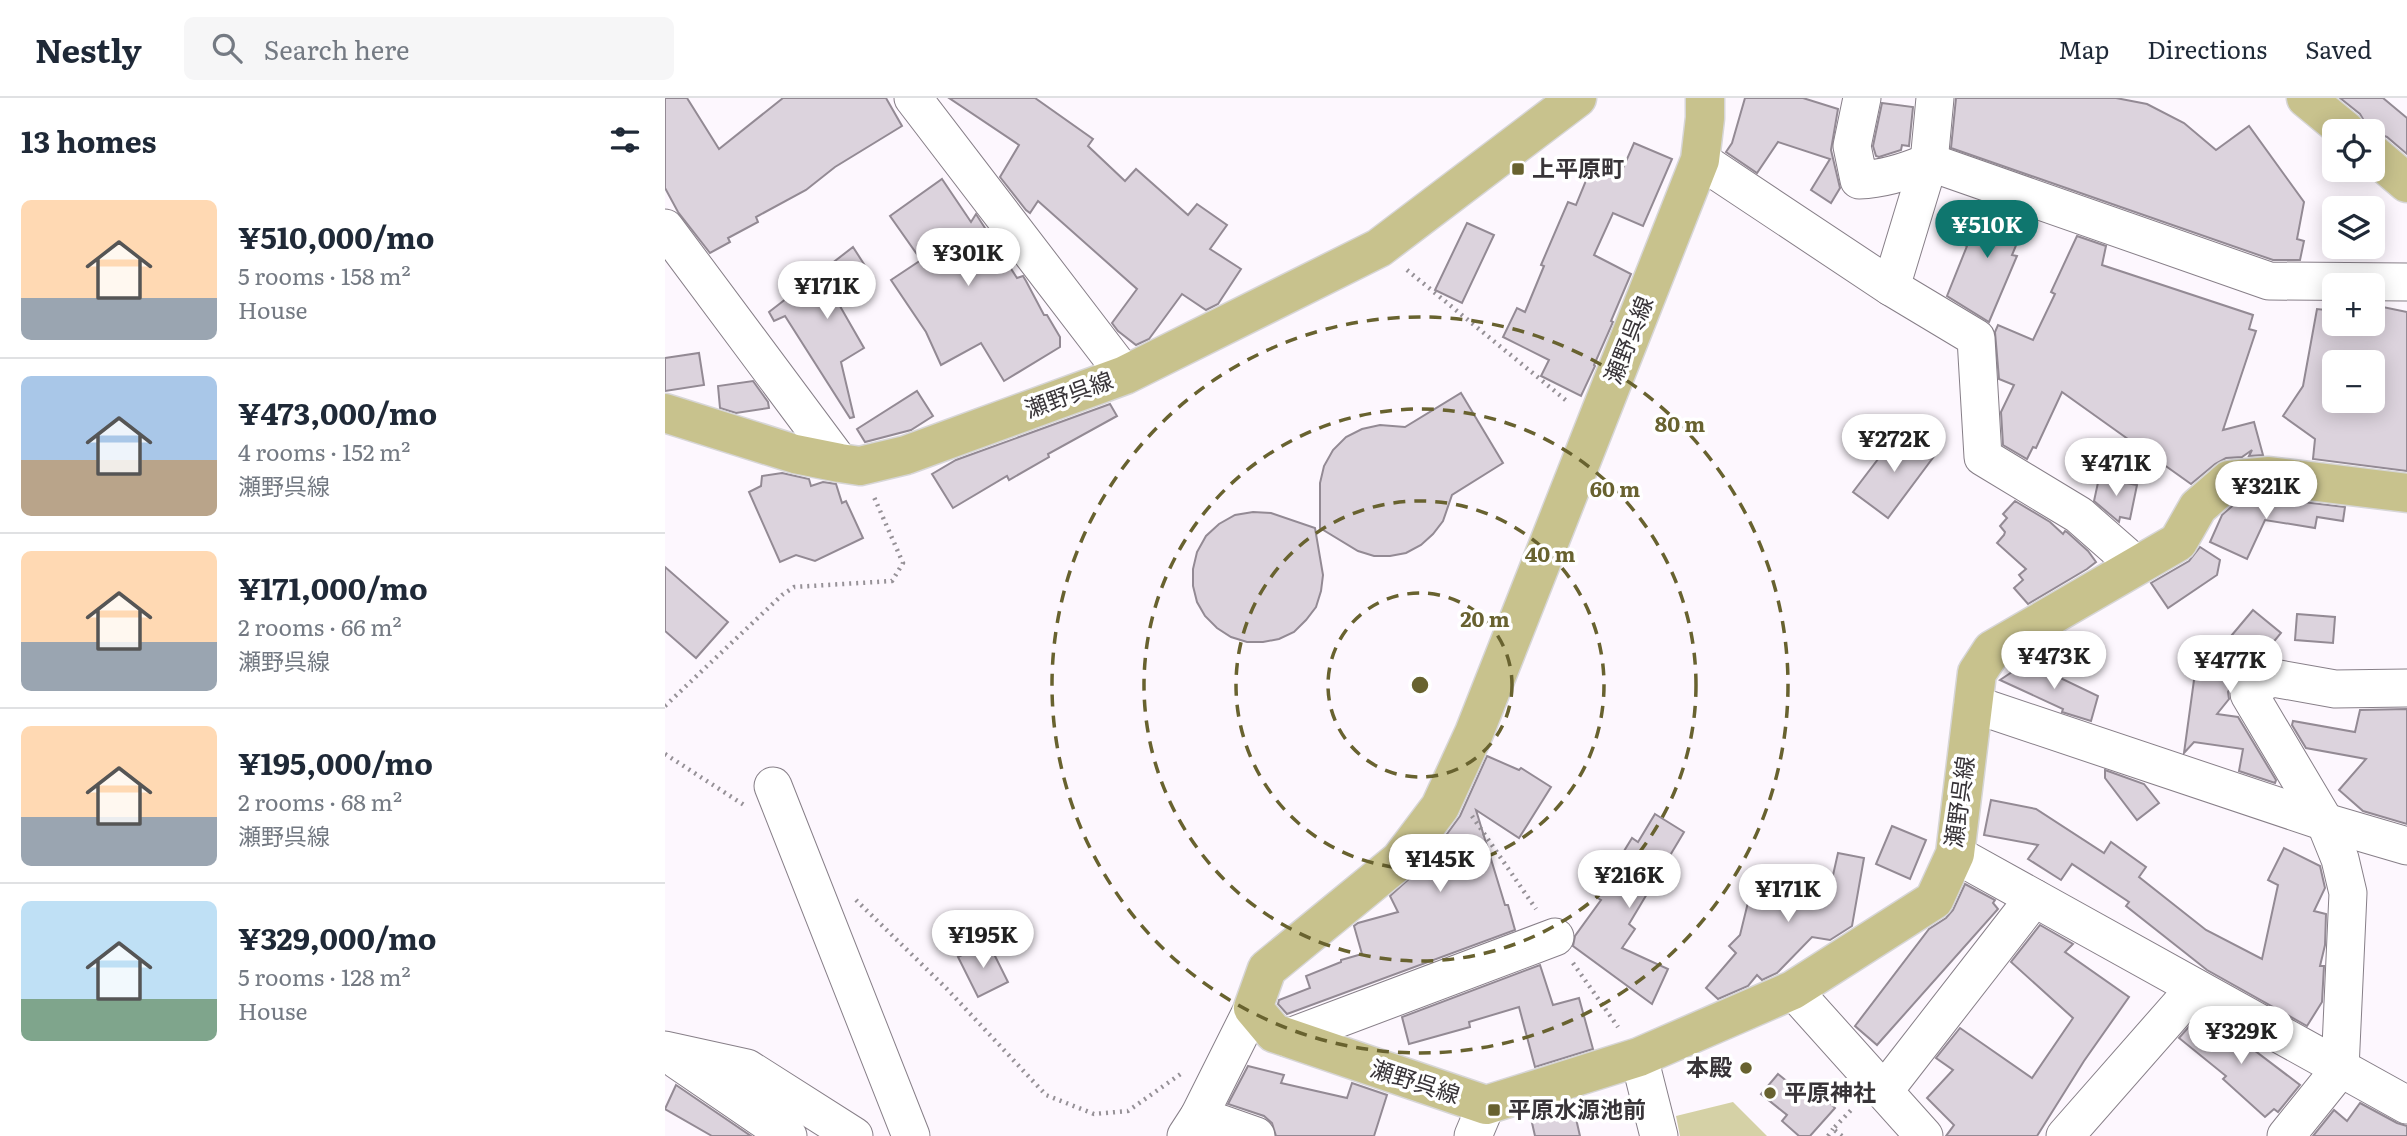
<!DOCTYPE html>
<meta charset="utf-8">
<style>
body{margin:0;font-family:Literata,"Noto Sans JP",serif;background:#f6f6f7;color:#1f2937;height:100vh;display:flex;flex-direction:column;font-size:26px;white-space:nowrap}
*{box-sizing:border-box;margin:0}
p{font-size:23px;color:#747a83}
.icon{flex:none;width:38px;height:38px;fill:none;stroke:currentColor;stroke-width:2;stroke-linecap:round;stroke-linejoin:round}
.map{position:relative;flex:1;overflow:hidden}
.drawer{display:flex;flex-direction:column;background:#fff;width:665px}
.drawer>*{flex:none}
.fabs{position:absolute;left:1657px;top:21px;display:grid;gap:14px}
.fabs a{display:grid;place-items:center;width:63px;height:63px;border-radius:10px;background:#fff;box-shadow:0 4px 18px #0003;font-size:35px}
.price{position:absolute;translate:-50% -60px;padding:0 16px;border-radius:24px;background:#fff;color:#222;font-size:23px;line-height:46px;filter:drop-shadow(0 2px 4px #0008)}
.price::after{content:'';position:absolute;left:50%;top:42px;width:21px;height:16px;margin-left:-10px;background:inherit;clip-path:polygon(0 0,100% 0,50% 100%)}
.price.current{background:#0f766e;color:#fff}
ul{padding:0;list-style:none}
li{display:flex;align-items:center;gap:21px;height:175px;padding:0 21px}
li+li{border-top:2px solid #e0e1e3}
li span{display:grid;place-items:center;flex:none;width:196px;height:140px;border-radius:10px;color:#555}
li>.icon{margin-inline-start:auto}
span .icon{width:84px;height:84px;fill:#fffc;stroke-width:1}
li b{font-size:30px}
h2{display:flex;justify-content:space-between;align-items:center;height:84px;padding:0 21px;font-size:30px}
header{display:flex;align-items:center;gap:42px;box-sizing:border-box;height:98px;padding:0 35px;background:#fff;border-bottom:2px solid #e0e1e3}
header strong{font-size:33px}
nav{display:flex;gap:38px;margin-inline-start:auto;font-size:24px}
.search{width:490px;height:63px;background:#f6f6f7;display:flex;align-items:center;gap:18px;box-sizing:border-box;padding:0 24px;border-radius:10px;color:#747a83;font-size:26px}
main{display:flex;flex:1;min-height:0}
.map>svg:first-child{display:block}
</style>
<header>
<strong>Nestly</strong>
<div class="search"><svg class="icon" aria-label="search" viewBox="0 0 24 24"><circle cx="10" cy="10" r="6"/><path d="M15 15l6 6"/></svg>Search here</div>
<nav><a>Map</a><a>Directions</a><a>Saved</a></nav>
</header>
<main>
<section class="drawer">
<h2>13 homes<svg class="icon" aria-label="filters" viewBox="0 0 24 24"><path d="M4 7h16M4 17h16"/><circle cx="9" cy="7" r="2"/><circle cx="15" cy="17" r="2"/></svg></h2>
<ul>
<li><span style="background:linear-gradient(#ffd9b3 70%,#9aa5b1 0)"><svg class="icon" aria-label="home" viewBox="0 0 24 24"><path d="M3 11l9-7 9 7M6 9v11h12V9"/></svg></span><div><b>¥510,000/mo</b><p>5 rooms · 158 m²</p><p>House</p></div></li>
<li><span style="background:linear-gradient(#a9c7e8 60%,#b9a48a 0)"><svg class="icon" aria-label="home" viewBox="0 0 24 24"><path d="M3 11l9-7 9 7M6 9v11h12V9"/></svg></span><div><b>¥473,000/mo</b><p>4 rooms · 152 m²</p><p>瀬野呉線</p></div></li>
<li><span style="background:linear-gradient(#ffd9b3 65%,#9aa5b1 0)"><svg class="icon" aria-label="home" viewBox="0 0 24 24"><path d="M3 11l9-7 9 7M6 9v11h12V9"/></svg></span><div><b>¥171,000/mo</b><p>2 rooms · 66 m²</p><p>瀬野呉線</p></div></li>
<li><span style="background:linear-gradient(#ffd9b3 65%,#9aa5b1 0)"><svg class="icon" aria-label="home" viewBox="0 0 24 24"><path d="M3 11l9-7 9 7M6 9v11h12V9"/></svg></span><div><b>¥195,000/mo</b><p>2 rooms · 68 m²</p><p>瀬野呉線</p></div></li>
<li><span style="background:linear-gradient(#bfe0f5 70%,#7fa58c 0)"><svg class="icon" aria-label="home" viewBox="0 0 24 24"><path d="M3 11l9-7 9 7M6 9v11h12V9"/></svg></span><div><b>¥329,000/mo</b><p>5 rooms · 128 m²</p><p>House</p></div></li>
</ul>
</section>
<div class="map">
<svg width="1742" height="1038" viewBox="0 0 1742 1038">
<rect width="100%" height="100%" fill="#fdf7fe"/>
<!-- green -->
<path fill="#d5d1a6" d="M 1068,1004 L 1102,1038 L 1015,1038 L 1011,1018 Z"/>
<!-- building -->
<g fill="#dcd3dd" stroke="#938a94" stroke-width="2" fill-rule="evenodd">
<path d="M 0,0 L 22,0 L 54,51 L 118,0 L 221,0 L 237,28 L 170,69 L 141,92 L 91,119 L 93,124 L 63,140 L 65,144 L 45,155 L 13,114 L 0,90 Z"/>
<path d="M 284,0 L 370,0 L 428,41 L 423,48 L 460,83 L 471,71 L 523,117 L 532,106 L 562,127 L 545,151 L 576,171 L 553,206 L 541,212 L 517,196 L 484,241 L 471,247 L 453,233 L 447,225 L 472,191 L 373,103 L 365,115 L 361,112 L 335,79 L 354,47 Z"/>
<path d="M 1080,0 L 1138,0 L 1173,11 L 1166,52 L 1175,90 L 1166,105 L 1146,92 L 1165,61 L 1113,44 L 1092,75 L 1061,54 L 1067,45 Z"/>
<path d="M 1291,0 L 1451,0 L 1482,6 L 1519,25 L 1551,52 L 1584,28 L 1639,104 L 1632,141 L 1639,143 L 1635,162 L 1608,162 L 1286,50 Z"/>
<path d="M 1675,0 L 1718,0 L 1742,20 L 1742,56 L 1722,39 L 1705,33 L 1695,16 Z"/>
<path d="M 1217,5 L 1248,9 L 1244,48 L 1237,47 L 1236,52 L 1214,59 L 1211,58 L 1208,48 Z"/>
<path d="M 969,45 L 1007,61 L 978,128 L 948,115 L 929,157 L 966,176 L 946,223 L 948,224 L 929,267 L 930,268 L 916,298 L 876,278 L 884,262 L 838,239 L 852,210 L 860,214 L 879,168 L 876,167 L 903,104 L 911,107 L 929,63 L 956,75 Z"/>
<path d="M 277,81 L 306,124 L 311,116 L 352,180 L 358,178 L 361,183 L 379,217 L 382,217 L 395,239 L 395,249 L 339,283 L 316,245 L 276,267 L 261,234 L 226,182 L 256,162 L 225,118 Z"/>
<path d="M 1314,104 L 1362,121 L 1347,157 L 1352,158 L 1324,224 L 1282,198 L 1302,148 L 1297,146 Z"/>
<path d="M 802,125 L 829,137 L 797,205 L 770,192 Z"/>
<path d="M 1412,138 L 1441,148 L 1437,167 L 1588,217 L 1584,231 L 1591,233 L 1558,332 L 1589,324 L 1598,357 L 1584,358 L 1587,352 L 1577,359 L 1561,360 L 1550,366 L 1526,386 L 1397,294 L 1371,350 L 1368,349 L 1362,361 L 1338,347 L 1336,314 L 1349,287 L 1334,281 L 1330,234 L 1333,227 L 1368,242 L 1390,196 L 1386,194 Z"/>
<path d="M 188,149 L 206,177 L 168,196 L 199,250 L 176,264 L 189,319 L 185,320 L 120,218 L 109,223 L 104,214 Z"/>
<path d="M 1708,207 L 1742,214 L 1742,373 L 1648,361 L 1650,341 L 1618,318 L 1638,288 L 1652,211 L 1670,213 L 1670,226 L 1708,226 ZM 1670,264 L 1708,264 L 1708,303 L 1670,303 Z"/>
<path d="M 34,255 L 39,287 L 0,293 L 0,260 Z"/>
<path d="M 88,283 L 103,304 L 104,310 L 71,315 L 55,310 L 53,288 Z"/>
<path d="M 252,293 L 268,318 L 246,332 L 200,344 L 192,331 Z"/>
<path d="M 796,295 L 838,365 L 787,397 L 778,423 L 768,436 L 756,447 L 741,455 L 725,458 L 709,458 L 693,453 L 655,430 L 655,385 L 659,368 L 668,352 L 681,339 L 697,331 L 715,327 L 740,329 Z"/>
<path d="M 445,306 L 452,318 L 383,356 L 384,359 L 344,382 L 342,378 L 288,410 L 267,376 L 291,362 Z"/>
<path d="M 1236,331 L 1270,357 L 1223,420 L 1188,394 Z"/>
<path d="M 117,375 L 144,381 L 146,388 L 158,384 L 171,386 L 177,405 L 181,403 L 198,440 L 150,463 L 131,457 L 115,464 L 84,394 L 96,388 L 97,378 Z"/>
<path d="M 1434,380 L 1472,387 L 1465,421 L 1455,419 L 1454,424 L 1429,403 Z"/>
<path d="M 1604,400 L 1680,409 L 1678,423 L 1652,419 L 1650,430 L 1600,422 L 1582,461 L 1545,444 L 1557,417 L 1573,403 Z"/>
<path d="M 1350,403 L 1385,424 L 1398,436 L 1400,433 L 1402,434 L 1423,453 L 1431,464 L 1422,471 L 1363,506 L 1349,490 L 1358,482 L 1354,477 L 1361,471 L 1332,445 L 1339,437 L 1340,434 L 1335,428 L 1342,420 L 1338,416 Z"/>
<path d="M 588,414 L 606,415 L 650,430 L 658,477 L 656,493 L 651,509 L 641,522 L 629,534 L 614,541 L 598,544 L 582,544 L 566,539 L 552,530 L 540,518 L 532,504 L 528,488 L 528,471 L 532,454 L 541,438 L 554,426 L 570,417 Z"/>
<path d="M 1535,449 L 1555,462 L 1552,477 L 1503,510 L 1486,485 L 1524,463 Z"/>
<path d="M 0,469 L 63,524 L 31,560 L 0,533 Z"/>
<path d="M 1588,512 L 1616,535 L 1592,564 L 1574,574 L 1563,594 L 1564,601 L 1552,616 L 1573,619 L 1611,682 L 1610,685 L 1574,673 L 1578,651 L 1529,644 L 1519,655 L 1529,582 Z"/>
<path d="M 1632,516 L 1670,519 L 1668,545 L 1630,542 Z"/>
<path d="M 1362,564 L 1433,598 L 1426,623 L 1397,614 L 1398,611 L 1335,582 Z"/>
<path d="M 1742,611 L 1742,726 L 1698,713 L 1674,692 L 1701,661 L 1641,650 L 1627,627 L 1628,623 L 1690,634 L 1695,612 Z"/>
<path d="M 822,658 L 854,672 L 856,670 L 886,689 L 854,740 L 811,712 L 840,807 L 843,807 L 850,832 L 622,916 L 613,906 L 614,902 L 645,890 L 641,878 L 676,864 L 676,862 L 697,856 L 689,828 L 693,825 L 733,814 L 725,798 L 757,769 L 783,758 L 774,747 L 795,718 Z"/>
<path d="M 1440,672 L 1479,686 L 1494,705 L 1472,722 L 1440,680 Z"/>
<path d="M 1326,702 L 1371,711 L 1439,755 L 1446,744 L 1481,769 L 1474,779 L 1541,832 L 1597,861 L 1613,787 L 1603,782 L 1619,750 L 1655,768 L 1660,790 L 1649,813 L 1661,816 L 1660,847 L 1655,868 L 1659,868 L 1657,904 L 1642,928 L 1542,872 L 1461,808 L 1464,804 L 1407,766 L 1396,782 L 1363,761 L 1373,747 L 1319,737 Z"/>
<path d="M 990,716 L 1019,734 L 964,826 L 970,831 L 957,850 L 1003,871 L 987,906 L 908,848 L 910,838 L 936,802 L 931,799 L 967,740 L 973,744 Z"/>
<path d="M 1227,728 L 1261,742 L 1245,781 L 1211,766 Z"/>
<path d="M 1173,755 L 1199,760 L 1187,828 L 1165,842 L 1147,839 L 1112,875 L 1097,882 L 1092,877 L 1083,888 L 1053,901 L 1041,890 L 1071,855 L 1064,848 L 1075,837 L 1090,776 L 1164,795 Z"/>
<path d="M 1300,786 L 1330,802 L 1328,805 L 1333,811 L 1212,947 L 1190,928 L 1264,831 L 1281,820 L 1288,812 Z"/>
<path d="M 1375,827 L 1408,846 L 1400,854 L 1464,899 L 1419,963 L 1372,1038 L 1281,1038 L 1289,1027 L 1262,1000 L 1288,972 L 1271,960 L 1295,930 L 1367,980 L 1408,920 L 1346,864 Z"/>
<path d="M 323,844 L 343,884 L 313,899 L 293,859 Z"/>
<path d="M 875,867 L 888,907 L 914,900 L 928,951 L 870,969 L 854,909 L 804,924 L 805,929 L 744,946 L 737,919 Z"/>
<path d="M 1535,916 L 1560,930 L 1635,987 L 1613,1014 L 1609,1011 L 1600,1019 L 1558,981 L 1561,978 L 1514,940 Z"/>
<path d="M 583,968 L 619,977 L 616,985 L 682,1000 L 687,985 L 722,997 L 709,1038 L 611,1038 L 607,1025 L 599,1018 L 563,1006 Z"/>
<path d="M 1113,976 L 1140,998 L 1148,989 L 1170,1010 L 1145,1038 L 1134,1038 L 1117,1023 L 1122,1017 L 1096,996 Z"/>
<path d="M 11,987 L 86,1038 L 47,1038 L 0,1011 Z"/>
<path d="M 907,1003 L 915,1038 L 870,1038 L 865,1016 Z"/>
<path d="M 1695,1005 L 1732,1025 L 1742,1028 L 1742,1038 L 1648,1038 L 1669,1012 L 1682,1023 Z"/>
</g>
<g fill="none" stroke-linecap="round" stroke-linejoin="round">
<defs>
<g id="minor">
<path d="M 248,0 L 460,277"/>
<path d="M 1197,0 L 1187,48 L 1194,82 C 1219,81 1241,74 1264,64 L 1604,183 L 1742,184"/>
<path d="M 1035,62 L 1226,189 L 1264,64 L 1270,0"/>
<path d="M 0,130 L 175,365"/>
<path d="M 1226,189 L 1311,240 L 1318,359 L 1414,417 L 1471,467"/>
<path d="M 1308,606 L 1660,724 L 1742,748"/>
<path d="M 108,688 L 246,1038"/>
<path d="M 1290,756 L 1742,1007"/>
<path d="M 1128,892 L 1259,1038"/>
<path d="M 622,940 L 890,839"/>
<path d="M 0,952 L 82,970 L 189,1038"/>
<path d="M 974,959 L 994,1038"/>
<path d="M 12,962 L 123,1038"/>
<path d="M 1219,993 L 1369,800"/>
<path d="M 534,1018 L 591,1038"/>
<path d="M 521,1038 L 534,1018 L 588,910"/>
<path d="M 808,1038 L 821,1007"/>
<path d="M 1400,1038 L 1530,890"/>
<path d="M 1621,1038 L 1675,971 L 1683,795 L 1675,761 L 1660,724 L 1584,596 L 1591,587 L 1608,580 L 1670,591 L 1742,590"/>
</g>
<g id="major">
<path d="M 1040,0 L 1040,20 L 1035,62 L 809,635 L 775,709 L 735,762 L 602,871 L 588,910 L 609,935 L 821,1007 L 974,959 L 1128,892 L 1269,802 L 1290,756 L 1312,575 L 1327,552 L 1513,444 L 1533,409 L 1564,382 L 1604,378 L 1742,395"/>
<path d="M 1641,0 L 1681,33"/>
<path d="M 1708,56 L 1742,85"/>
<path d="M 0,315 L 130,356 L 175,365 L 195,368 L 241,357 L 460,277 L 714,150 L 912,0"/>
</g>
</defs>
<!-- minor casing -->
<use href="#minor" stroke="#877f88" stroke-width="39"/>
<!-- major casing -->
<use href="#major" stroke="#d7d6d7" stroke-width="41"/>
<!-- path -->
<g stroke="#969197" stroke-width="4.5" stroke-dasharray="2 5" stroke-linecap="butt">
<path d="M 742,172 L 903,304"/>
<path d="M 0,608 L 117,497 L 129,489 L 227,483 L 238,465 L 209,399"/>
<path d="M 0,656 L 79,707"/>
<path d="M 807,718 L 871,811"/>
<path d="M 191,802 L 282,891 L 381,997 L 429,1016 L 463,1013 L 517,975"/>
<path d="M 908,865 L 953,929"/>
<path d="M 1163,1038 L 1168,1031"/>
<path d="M 1177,1038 L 1168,1031 L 1189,1009"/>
</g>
<!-- minor -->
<use href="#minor" stroke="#fff" stroke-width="37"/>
<!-- major -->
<use href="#major" stroke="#c8c28d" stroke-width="38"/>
</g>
<!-- distance rings -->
<g fill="none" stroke="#68622f" stroke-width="3.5" stroke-dasharray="12 9">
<circle cx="755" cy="587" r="92"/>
<circle cx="755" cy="587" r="184"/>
<circle cx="755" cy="587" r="276"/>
<circle cx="755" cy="587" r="368"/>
</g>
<!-- markers -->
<g fill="#68622f" stroke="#fff" stroke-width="2.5">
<rect x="846" y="64" width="14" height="14" rx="3.5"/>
<circle cx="1081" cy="970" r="7"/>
<circle cx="1105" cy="995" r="7"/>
<rect x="822" y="1005" width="14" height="14" rx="3.5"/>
</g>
<g text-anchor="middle" stroke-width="7" stroke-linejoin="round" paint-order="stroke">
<!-- poi labels -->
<g font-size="23" font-weight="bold" fill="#383438" stroke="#fff" text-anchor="start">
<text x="867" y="79">上平原町</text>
<text x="1067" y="978" text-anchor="end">本殿</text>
<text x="1119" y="1003">平原神社</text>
<text x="843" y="1020">平原水源池前</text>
</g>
<!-- street labels -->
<g font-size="23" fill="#383438" stroke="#fff">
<text transform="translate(964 242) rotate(-68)" y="8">瀬野呉線</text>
<text transform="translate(404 297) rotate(-20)" y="8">瀬野呉線</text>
<text transform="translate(1295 704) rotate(-82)" y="8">瀬野呉線</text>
<text transform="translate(750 984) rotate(18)" y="8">瀬野呉線</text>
</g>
</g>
<circle cx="755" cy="587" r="10" fill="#68622f" stroke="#fff" stroke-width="3.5"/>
<g font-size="21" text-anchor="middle" font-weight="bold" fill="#68622f" stroke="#fff" stroke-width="7" stroke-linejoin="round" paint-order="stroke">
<text x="1015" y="334">80 m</text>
<text x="950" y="399">60 m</text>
<text x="885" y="464">40 m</text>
<text x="820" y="529">20 m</text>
</g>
</svg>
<div class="fabs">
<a><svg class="icon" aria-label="locate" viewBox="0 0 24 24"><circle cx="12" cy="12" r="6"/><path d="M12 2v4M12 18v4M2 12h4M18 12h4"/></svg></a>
<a><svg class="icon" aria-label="layers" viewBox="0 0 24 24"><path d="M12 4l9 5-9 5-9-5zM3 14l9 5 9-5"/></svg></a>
<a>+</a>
<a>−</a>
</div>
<b class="price current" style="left:1322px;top:162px">¥510K</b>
<b class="price" style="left:303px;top:190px">¥301K</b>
<b class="price" style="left:162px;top:223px">¥171K</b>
<b class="price" style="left:1229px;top:376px">¥272K</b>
<b class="price" style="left:1451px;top:400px">¥471K</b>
<b class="price" style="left:1601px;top:423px">¥321K</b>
<b class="price" style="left:1389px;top:593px">¥473K</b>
<b class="price" style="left:1565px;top:597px">¥477K</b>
<b class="price" style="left:775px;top:796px">¥145K</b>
<b class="price" style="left:964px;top:812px">¥216K</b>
<b class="price" style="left:1123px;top:826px">¥171K</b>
<b class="price" style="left:318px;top:872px">¥195K</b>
<b class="price" style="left:1576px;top:968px">¥329K</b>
</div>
</main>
